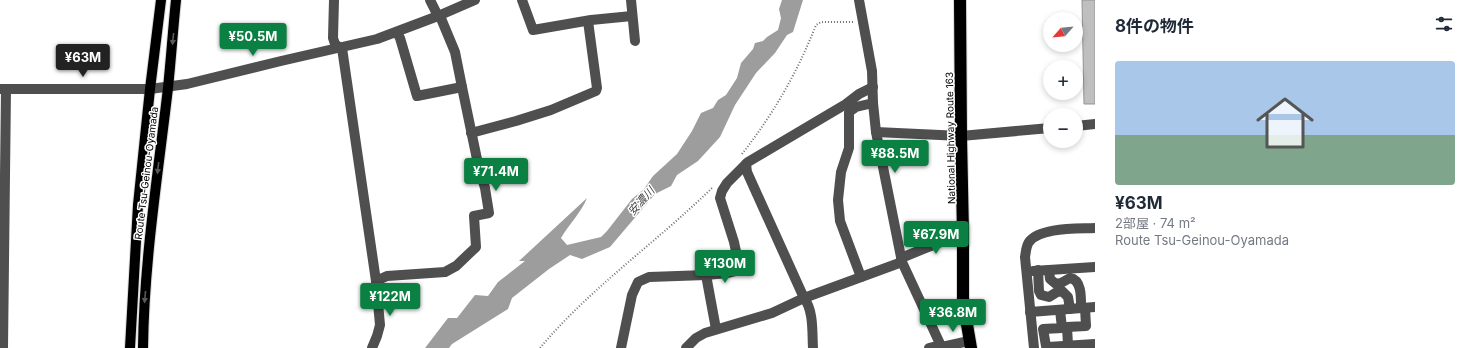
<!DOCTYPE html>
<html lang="ja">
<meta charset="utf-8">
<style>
body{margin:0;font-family:Inter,"Noto Sans JP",sans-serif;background:#f6f6f7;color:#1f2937;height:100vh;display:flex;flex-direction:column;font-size:15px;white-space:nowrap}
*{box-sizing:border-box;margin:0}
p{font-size:13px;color:#747a83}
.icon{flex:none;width:22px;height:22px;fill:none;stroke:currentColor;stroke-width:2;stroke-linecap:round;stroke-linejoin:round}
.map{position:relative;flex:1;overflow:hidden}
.sheet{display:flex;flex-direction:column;background:#fff;width:380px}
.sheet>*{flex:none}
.needle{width:26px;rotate:243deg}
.controls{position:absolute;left:1043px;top:12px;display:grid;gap:8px}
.controls a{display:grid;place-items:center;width:40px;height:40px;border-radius:50%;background:#fff;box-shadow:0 2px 6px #0003;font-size:20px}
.price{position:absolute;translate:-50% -34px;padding:0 9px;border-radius:4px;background:#0b8043;color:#fff;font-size:13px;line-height:26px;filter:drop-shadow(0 1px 2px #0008)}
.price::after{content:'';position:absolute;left:50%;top:24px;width:12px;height:9px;margin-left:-6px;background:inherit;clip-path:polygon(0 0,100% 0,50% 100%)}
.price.on{background:#222;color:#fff}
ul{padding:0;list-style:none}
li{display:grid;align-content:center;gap:8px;height:212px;padding:0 20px}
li+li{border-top:1px solid #e0e1e3}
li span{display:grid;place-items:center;height:124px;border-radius:4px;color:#555}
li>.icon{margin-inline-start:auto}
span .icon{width:72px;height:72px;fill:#fffc;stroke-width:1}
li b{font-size:17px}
h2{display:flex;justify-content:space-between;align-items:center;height:48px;padding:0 20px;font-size:17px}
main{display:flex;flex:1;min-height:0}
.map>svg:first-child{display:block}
</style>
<main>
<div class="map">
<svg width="1095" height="348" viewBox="0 0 1095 348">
<rect width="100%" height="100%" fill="#fff"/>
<!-- water -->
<path fill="#9d9d9d" d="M 782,0 L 803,0 L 793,32 L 787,35 L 775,53 L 756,73 L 735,105 L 720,137 L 698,161 L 677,175 L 671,186 L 655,194 L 610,247 L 582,259 L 570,255 L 549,269 L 512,298 L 508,309 L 452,344 L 449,348 L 425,348 L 448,318 L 457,318 L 475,295 L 488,296 L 498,282 L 525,261 L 519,261 L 587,198 C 581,213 569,224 561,238 L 567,245 L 601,237 L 607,231 L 632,199 L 644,189 L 653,176 L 677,154 L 692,131 L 701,113 L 713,108 L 718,100 L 726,95 L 737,78 L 741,63 L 753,49 L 755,43 L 763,41 L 767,37 L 778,30 L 781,18 L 779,9 Z"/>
<!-- building -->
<path fill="#bfbfbf" stroke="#939393" d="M 1082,0 L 1095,0 L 1095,104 L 1084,104 Z"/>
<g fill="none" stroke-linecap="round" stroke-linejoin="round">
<defs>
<g id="major">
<path d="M 130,348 L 138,205 L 150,89 L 161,0"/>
<path d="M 143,348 C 144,261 158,174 168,88 C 171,59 173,29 176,0"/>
</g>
<path id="highway" d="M 960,0 L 961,136 L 963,233 L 963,301 L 971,348"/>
</defs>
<!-- major casing -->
<use href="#major" stroke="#dbdbdb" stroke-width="12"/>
<!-- highway casing -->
<use href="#highway" stroke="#dbdbdb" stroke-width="14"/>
<!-- path -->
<g stroke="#717171" stroke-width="2" stroke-dasharray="1 2" stroke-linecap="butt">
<path d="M 742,154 C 774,113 797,73 816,25 L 821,22 L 853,22"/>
<path d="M 540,348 C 590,288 657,242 713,187"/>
</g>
<!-- minor -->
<g stroke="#4f4f4f" stroke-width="10">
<path d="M 334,0 L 333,38 L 335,44 L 340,48"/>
<path d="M 430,0 L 438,16"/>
<path d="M 522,0 L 533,30 L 591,20 L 632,16"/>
<path d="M 631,0 L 635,41"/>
<path d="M 859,0 L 872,71 L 873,103 L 876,132 L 902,262 L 942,348"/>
<path d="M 397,33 L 400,38 L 417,96 L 462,87"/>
<path d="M 342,48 L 376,281 L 380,325 L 377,336 L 372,348"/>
<path d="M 0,89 L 150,89 L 187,84 L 281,61 L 377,39 L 438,16 L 475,0"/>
<path d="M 1076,126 L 1095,124"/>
<path d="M 876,132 L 961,136 L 1050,128"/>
<path d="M 471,133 L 516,121 L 551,110 L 596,91 L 597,88 L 588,21"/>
<path d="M 746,164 L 747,172 L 804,298 C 814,311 812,333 813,348"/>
<path d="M 901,258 L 963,233"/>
<path d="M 1038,270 L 1039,291 L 1041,295 L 1049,297 L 1057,292 L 1062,291 L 1068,297 L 1070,309"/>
<path d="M 1049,270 L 1050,279 L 1056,284 L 1061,283 L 1070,278 C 1082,280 1081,298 1081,308"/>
<path d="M 1033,271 L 1095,267"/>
<path d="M 706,275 L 716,329"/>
<path d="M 861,277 L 840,221 L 838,200 L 841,172 L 849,148 L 849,112 L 856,107 L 873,103"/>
<path d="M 376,281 L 387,276 L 445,272 L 456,266 L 476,247 L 474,216 L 489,213 L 485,188 L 478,164 L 462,87 L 455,52 L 440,16"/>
<path d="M 1060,310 L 1062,328 L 1043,329 L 1046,346 L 1048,347 L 1095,344"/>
<path d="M 1030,312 L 1095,307"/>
<path d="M 1068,345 L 1067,327 L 1086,326 L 1085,308"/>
<path d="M 942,347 L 969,341"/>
<path d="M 3,348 L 6,89"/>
<path d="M 621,348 L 632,295 L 638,282 L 649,277 L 706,275 L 728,273 L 740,270 L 734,242 L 720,198 L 722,191 L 727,183 L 748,162 L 846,104 L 859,94 L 873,87"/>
<path d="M 686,348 L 696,338 L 705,333 L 772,313 L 804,298 L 902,262"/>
<path d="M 929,348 L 941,345"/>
<path d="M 1034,348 L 1025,257 C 1026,252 1026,246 1029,242 C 1040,227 1078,229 1095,228"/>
</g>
<!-- major -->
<use href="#major" stroke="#000" stroke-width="10"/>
<!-- highway -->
<use href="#highway" stroke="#000" stroke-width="12"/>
</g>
<!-- one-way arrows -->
<defs><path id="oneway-solid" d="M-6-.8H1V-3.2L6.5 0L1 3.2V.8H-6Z"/></defs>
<g fill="#595959">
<use href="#oneway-solid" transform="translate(173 39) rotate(96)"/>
<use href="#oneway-solid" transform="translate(158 168) rotate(97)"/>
<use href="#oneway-solid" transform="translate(145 297) rotate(95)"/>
</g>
<g text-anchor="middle" stroke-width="3" stroke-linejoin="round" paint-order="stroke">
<!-- street labels -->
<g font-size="10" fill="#000" stroke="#fff">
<text transform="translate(950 138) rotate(-91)" y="4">National Highway Route 163</text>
<text transform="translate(146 173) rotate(-83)" y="4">Route Tsu-Geinou-Oyamada</text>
</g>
<!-- water labels -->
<g font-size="11" font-style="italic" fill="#3e3e3e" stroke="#fff">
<text transform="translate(641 201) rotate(-48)" y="4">安濃川</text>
</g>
</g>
</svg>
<div class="controls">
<a><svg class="needle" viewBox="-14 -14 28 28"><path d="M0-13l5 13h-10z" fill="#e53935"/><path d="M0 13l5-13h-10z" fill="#747a83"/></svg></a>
<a>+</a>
<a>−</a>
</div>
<b class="price" style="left:253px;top:57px">¥50.5M</b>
<b class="price on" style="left:83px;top:78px">¥63M</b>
<b class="price" style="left:895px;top:174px">¥88.5M</b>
<b class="price" style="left:496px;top:192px">¥71.4M</b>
<b class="price" style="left:936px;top:255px">¥67.9M</b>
<b class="price" style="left:725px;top:284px">¥130M</b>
<b class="price" style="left:390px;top:317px">¥122M</b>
<b class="price" style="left:953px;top:333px">¥36.8M</b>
</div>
<section class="sheet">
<h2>8件の物件<svg class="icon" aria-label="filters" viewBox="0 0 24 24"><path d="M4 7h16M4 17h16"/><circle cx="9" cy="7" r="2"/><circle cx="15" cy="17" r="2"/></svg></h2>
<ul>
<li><span style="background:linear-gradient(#a9c7e8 60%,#7fa58c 0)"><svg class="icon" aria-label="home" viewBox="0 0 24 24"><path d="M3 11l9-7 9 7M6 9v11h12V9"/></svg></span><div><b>¥63M</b><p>2部屋 · 74 m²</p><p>Route Tsu-Geinou-Oyamada</p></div></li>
</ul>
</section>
</main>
